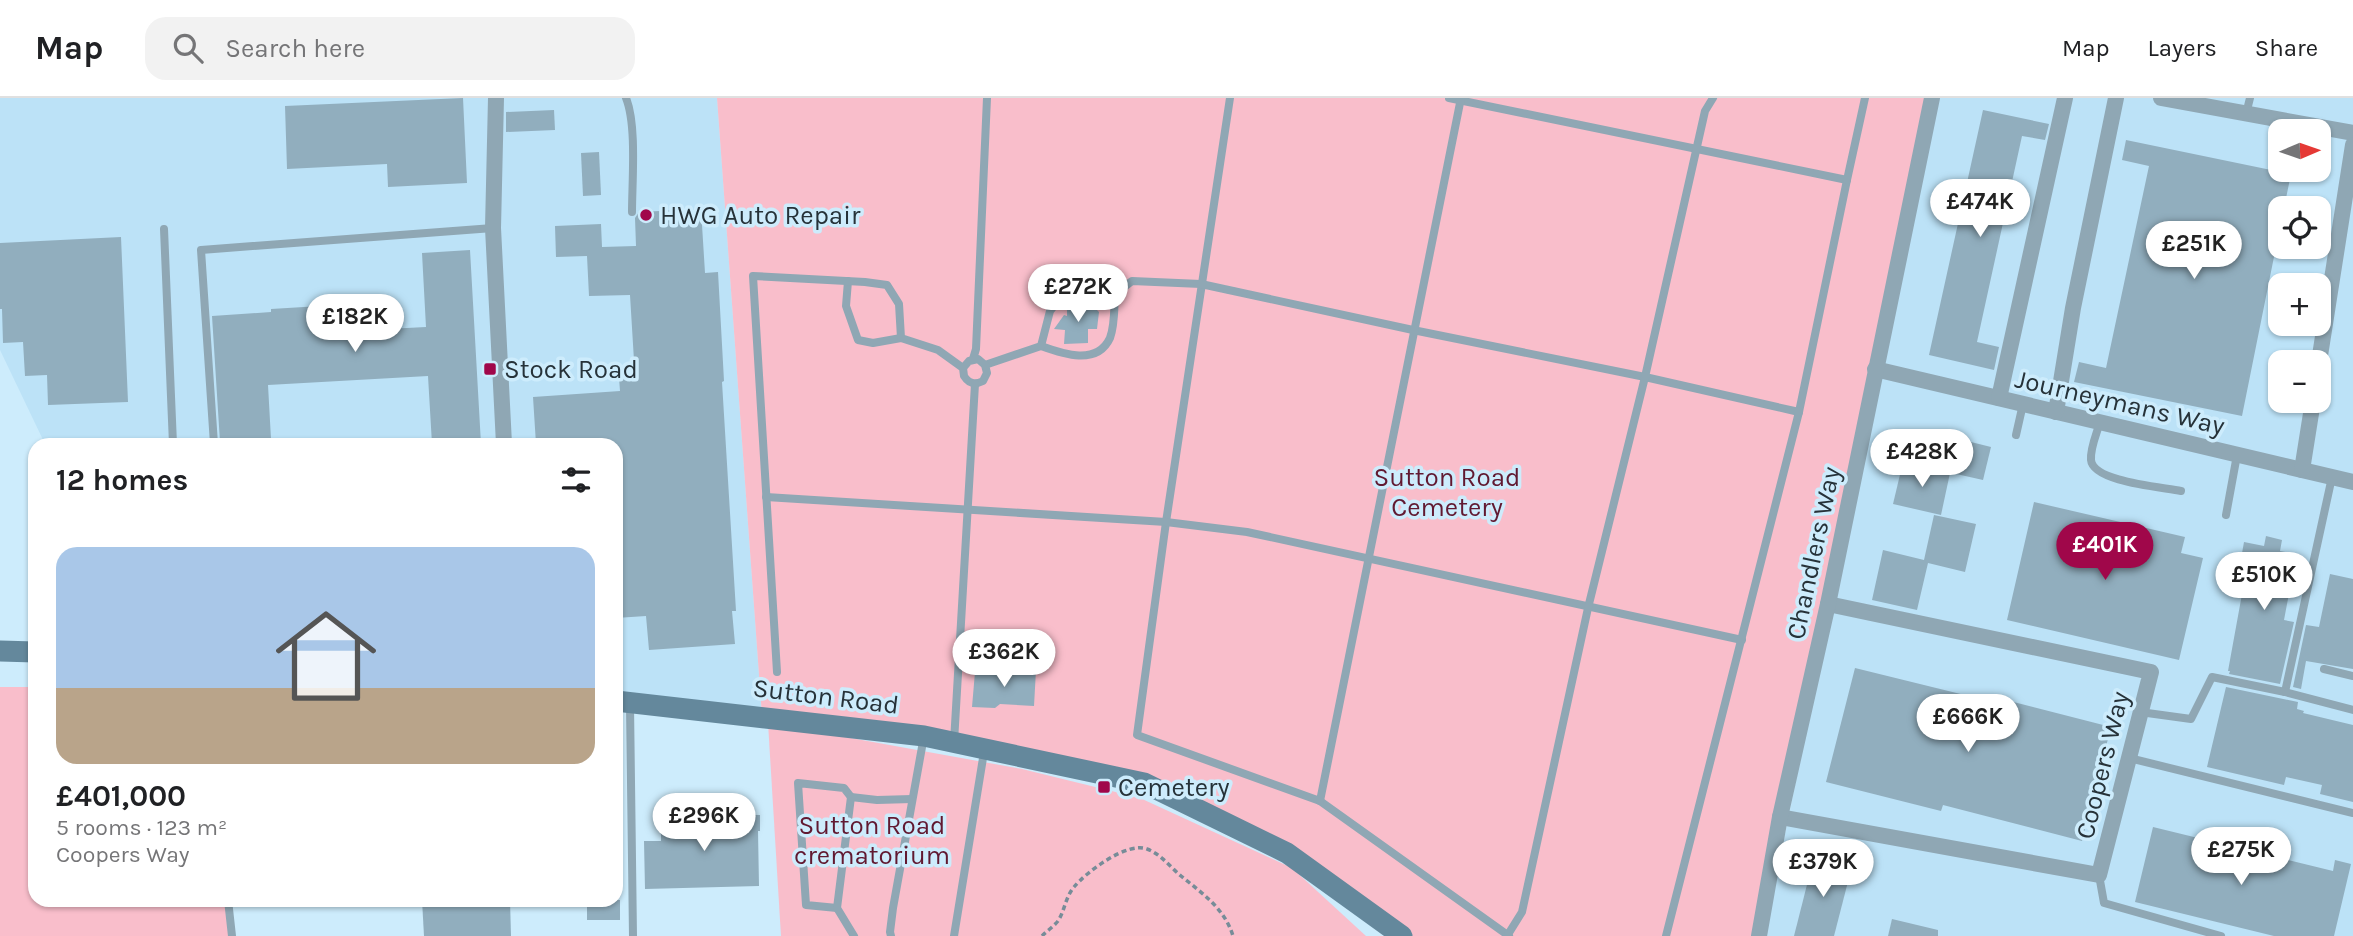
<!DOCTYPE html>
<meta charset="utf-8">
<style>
body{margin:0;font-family:Karla,sans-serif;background:#f2f2f2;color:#202124;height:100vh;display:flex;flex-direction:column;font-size:26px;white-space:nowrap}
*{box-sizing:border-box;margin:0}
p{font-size:23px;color:#757577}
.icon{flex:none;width:38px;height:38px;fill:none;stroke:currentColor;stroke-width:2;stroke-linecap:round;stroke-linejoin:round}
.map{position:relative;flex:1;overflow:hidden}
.details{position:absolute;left:28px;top:340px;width:595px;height:469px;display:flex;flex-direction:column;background:#fff;border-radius:21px;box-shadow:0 2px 5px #0004}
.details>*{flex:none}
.needle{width:46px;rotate:88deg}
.fabs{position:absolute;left:2268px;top:21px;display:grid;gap:14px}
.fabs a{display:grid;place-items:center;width:63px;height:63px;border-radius:14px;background:#fff;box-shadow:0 2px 5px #0004;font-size:35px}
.price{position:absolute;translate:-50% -60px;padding:0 16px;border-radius:24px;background:#fff;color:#222;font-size:23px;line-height:46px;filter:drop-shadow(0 2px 4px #0008)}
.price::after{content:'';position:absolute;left:50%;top:42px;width:21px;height:16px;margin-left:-10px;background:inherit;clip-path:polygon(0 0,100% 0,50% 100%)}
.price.selected{background:#a0074a;color:#fff}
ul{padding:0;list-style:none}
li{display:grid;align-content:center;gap:14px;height:371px;padding:0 28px}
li+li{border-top:2px solid #e0e0e0}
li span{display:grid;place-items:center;height:217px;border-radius:21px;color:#555}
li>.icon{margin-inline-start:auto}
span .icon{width:126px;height:126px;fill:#fffc;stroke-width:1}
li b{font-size:30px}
h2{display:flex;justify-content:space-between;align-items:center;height:84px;padding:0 28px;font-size:30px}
header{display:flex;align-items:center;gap:42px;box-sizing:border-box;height:98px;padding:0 35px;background:#fff;border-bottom:2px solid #e0e0e0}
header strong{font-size:33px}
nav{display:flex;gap:38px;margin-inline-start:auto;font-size:24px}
.search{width:490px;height:63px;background:#f2f2f2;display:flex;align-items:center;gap:18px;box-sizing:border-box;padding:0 24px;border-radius:21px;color:#757577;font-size:26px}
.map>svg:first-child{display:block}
</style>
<header>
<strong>Map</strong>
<div class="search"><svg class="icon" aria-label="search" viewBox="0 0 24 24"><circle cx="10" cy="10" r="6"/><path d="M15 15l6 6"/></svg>Search here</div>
<nav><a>Map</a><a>Layers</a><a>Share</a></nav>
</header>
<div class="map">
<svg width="2353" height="838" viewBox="0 0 2353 838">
<rect width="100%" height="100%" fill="#cdecfc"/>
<!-- built -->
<g fill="#bce2f7" fill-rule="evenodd">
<path d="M 0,0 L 717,0 L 762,618 L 616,596 L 616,346 L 45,346 L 0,252 Z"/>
<path d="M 1937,0 L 2353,0 L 2353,838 L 1764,838 ZM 2280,33 L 2319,33 L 2319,72 L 2280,72 ZM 2280,110 L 2319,110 L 2319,149 L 2280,149 ZM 2280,187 L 2319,187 L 2319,226 L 2280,226 ZM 2280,264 L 2319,264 L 2319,303 L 2280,303 Z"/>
</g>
<!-- green -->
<g fill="#f9becb">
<path d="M 717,0 L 1932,0 L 1759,838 L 1402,838 L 1287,755 L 1144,685 L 762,618 Z"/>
<path d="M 0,589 L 35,589 L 35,802 L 228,802 L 232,838 L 0,838 Z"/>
<path d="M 768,625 L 1022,671 L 1140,700 L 1292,770 L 1366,838 L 781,838 Z"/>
</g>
<!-- building -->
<g fill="#91aebe">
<path d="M 463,0 L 467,85 L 388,89 L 387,66 L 287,71 L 285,8 Z"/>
<path d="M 554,12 L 555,32 L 506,34 L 506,14 Z"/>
<path d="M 1983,12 L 2049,26 L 2045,42 L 2022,38 L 1977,244 L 1999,249 L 1994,272 L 1929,257 Z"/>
<path d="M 2126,42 L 2291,76 L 2284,110 L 2280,110 L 2280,129 L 2242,318 L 2074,284 L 2079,264 L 2106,270 L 2149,68 L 2122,62 Z"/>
<path d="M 599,54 L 601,97 L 583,98 L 581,55 Z"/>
<path d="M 701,111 L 705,175 L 718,174 L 724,283 L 722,284 L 736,513 L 732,513 L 735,546 L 649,552 L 646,518 L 616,520 L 616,346 L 536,346 L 533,299 L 620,293 L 619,280 L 635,279 L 630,197 L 589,198 L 587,158 L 556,159 L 555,128 L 601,126 L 602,149 L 636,148 L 635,120 L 639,114 Z"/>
<path d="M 121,139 L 128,304 L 48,307 L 47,277 L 25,278 L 23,244 L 3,245 L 2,211 L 0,211 L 0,145 Z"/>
<path d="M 470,152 L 481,346 L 432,346 L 428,278 L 268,287 L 271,341 L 220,344 L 212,218 L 271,214 L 271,211 L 386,204 L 387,231 L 426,229 L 422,155 Z"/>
<path d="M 1067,209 L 1094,209 L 1099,214 L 1097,231 L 1088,231 L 1088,245 L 1064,246 L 1065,232 L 1054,231 L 1064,217 L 1067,218 Z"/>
<path d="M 1951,339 L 1991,349 L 1983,382 L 1943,373 Z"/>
<path d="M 1903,364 L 1950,375 L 1941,417 L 1893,406 Z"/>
<path d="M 2034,404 L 2185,439 L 2181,455 L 2203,460 L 2179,562 L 2007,522 Z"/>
<path d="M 1934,417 L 1976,426 L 1965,474 L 1928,465 L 1917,512 L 1872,502 L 1883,452 L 1924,462 Z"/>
<path d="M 2266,438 L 2282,442 L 2280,453 L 2301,457 L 2296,486 L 2291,485 L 2284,522 L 2294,524 L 2280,586 L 2229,576 L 2230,573 L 2228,573 L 2246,474 L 2239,472 L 2244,444 L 2264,448 Z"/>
<path d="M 2330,476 L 2353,481 L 2353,571 L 2306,563 L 2301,591 L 2293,589 L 2306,527 L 2319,529 Z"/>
<path d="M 1855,570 L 1993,604 L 1994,599 L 2111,629 L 2082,743 L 1943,707 L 1941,713 L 1826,684 Z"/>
<path d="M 1014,572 L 1036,572 L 1034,608 L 1000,606 L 995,610 L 972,609 L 975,574 L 1014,575 Z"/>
<path d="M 2226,589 L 2298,604 L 2297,611 L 2304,613 L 2303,615 L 2353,627 L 2353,704 L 2320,696 L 2322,687 L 2286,679 L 2284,687 L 2207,669 Z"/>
<path d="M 706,716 L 760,717 L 760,733 L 758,733 L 759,788 L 645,791 L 644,743 L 661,743 L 661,720 L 705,720 Z"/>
<path d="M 2153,729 L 2333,773 L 2335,762 L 2351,766 L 2334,838 L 2274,838 L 2135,804 Z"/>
<path d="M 1814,759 L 1852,768 L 1834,838 L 1794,838 Z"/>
<path d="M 422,802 L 510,802 L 511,838 L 424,838 Z"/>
<rect x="587" y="802" width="33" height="20"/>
<path d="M 1892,821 L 1938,832 L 1938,838 L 1888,838 Z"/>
</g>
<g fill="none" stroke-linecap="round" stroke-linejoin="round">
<!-- path -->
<path stroke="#778c98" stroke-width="3.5" stroke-dasharray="5 3.5" stroke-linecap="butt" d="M 1042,838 C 1047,833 1054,828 1058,823 C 1065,812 1065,800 1074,789 C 1086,774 1128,743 1147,751 C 1161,756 1170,769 1181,778 C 1202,795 1225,811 1233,838"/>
<!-- lane -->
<g stroke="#8fa7b4" stroke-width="8">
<path d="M 626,0 C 637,27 632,84 632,114"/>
<path d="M 1230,0 L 1166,424 L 1137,637 L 1320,703 L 1509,838"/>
<path d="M 1449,0 L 1847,82 L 1799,314 L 1666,838"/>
<path d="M 2246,16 L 2250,0"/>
<path d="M 1847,82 L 1865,0"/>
<path d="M 164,131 L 173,346"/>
<path d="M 848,183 L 846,208 L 858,242 L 873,245 L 901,240"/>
<path d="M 1041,248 C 1063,256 1097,268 1110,240 C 1115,227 1114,210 1115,196"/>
<path d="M 973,261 L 976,251 L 987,0"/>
<path d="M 985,267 L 1041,248 L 1050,213 L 1062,198 L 1084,195 L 1115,196 L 1132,183 L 1201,186 L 1413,232 L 1645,279 L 1799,314"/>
<path d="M 2100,324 C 2097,335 2090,350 2091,362 C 2093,384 2162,389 2181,393"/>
<path d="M 2016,337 L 2023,306"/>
<path d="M 214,346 L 201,152 L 493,130"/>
<path d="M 766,399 L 1166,424 L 1247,434 L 1742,542"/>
<path d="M 2226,417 L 2237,357"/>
<path d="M 2324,571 L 2353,578"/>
<path d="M 777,574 L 753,178 L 865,184 L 887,187 L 899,206 L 901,240 L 938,252 L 963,270 L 964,278 C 969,286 975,287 983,283 L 987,275 L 985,267 L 978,261 L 969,263 L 963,270"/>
<path d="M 2285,594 L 2332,379"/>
<path d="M 630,607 L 633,838"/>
<path d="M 2140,614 L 2191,621 L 2212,579 L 2285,594 L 2353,612"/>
<path d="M 954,644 L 975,286"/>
<path d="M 2129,660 L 2353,715"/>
<path d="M 1320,703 L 1461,0"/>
<path d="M 2099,777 L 2104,805 L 2221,838"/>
<path d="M 228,802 L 232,838"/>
<path d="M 837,810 L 806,807 L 798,685 L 844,690 L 851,699"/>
<path d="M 854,838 L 837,810 L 851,699 L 877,702 L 912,701"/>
<path d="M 891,838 L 890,834 L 893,810 L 924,638"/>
<path d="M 954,838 L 984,654"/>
<path d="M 1507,838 L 1522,814 L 1588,510 L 1645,279 L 1705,13 L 1713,0"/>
</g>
<!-- street -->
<g stroke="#8fa7b4" stroke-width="16">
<path d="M 496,0 L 493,130 L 504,346"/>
<path d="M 2161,0 L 2353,35"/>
<path d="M 2319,264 L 2353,47"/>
<path d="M 1875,271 L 2353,384"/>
<path d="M 1999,300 L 2065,0"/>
<path d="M 2056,314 L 2073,210 L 2116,0"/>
<path d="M 2302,372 L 2313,303"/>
<path d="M 1780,719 L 2099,777 L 2151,574 L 1828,506"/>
<path d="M 1759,838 L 1780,719 L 1828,506 L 1932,0"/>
</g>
<!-- secondary -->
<g stroke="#64889c" stroke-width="21">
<path d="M 0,553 L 35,554"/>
<path d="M 616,603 L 924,638 L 1144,685 L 1287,755 L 1402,838"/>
</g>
</g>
<!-- markers -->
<g fill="#a0074a" stroke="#cdecfc" stroke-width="2.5">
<circle cx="646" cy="117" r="7"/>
<rect x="483" y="264" width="14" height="14" rx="3.5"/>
<rect x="1097" y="682" width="14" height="14" rx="3.5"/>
</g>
<g text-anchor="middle" stroke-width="7" stroke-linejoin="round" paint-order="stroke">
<!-- poi labels -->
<g font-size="26" fill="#263239" stroke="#cdecfc" text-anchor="start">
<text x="660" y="126">HWG Auto Repair</text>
<text x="504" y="280">Stock Road</text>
<text x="1118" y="698">Cemetery</text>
</g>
<!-- street labels -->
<g font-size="26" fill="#263239" stroke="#cdecfc">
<text transform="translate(2120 304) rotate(13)" y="9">Journeymans Way</text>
<text transform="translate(1813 455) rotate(-78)" y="9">Chandlers Way</text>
<text transform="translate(826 598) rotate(7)" y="9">Sutton Road</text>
<text transform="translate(2102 667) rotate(-76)" y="9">Coopers Way</text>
</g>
<!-- park labels -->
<g font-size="26" fill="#611931" stroke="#cdecfc">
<text x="1447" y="388">Sutton Road<tspan x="1447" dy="30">Cemetery</tspan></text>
<text x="872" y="736">Sutton Road<tspan x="872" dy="30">crematorium</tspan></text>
</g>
</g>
</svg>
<div class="fabs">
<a><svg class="needle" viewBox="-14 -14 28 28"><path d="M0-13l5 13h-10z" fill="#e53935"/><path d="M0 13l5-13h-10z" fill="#757577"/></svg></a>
<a><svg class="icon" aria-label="locate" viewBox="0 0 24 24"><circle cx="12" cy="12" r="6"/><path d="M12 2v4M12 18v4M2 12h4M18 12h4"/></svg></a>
<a>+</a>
<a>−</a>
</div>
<b class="price" style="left:1980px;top:141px">£474K</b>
<b class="price" style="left:2194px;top:183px">£251K</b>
<b class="price" style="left:1078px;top:226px">£272K</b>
<b class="price" style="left:355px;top:256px">£182K</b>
<b class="price" style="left:1922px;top:391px">£428K</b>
<b class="price selected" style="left:2105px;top:484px">£401K</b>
<b class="price" style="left:2264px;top:514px">£510K</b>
<b class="price" style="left:1004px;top:591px">£362K</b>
<b class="price" style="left:1968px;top:656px">£666K</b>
<b class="price" style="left:704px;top:755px">£296K</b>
<b class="price" style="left:2241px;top:789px">£275K</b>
<b class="price" style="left:1823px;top:801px">£379K</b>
<section class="details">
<h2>12 homes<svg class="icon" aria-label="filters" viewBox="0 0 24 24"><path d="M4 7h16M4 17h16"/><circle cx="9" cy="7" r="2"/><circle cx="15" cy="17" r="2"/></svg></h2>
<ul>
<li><span style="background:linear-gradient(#a9c7e8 65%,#b9a48a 0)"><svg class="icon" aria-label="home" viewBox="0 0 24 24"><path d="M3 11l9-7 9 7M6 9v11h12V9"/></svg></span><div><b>£401,000</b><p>5 rooms · 123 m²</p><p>Coopers Way</p></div></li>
</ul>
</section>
</div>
